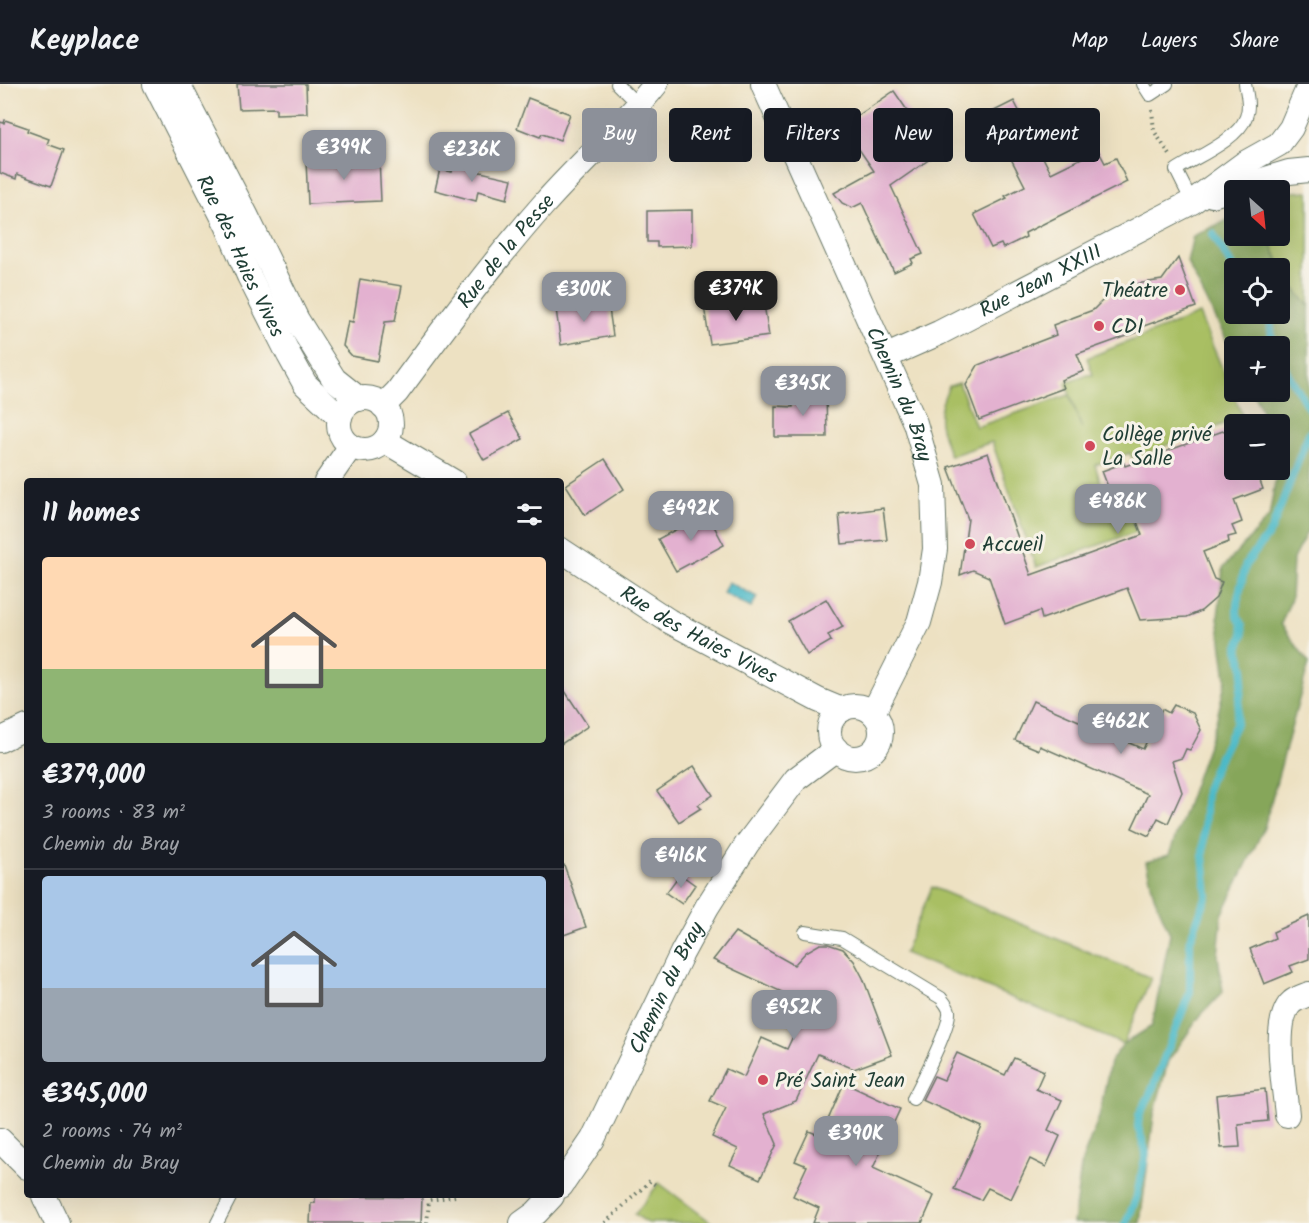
<!DOCTYPE html>
<meta charset="utf-8">
<style>
body{margin:0;font-family:Kalam,sans-serif;background:#20242c;color:#f1f3f6;height:100vh;display:flex;flex-direction:column;font-size:22px;white-space:nowrap}
*{box-sizing:border-box;margin:0}
p{font-size:20px;color:#9ea1a6}
.icon{flex:none;width:33px;height:33px;fill:none;stroke:currentColor;stroke-width:2;stroke-linecap:round;stroke-linejoin:round}
.map{position:relative;flex:1;overflow:hidden}
.sheet{position:absolute;left:24px;top:394px;width:540px;height:720px;display:flex;flex-direction:column;background:#171b24;border-radius:6px;box-shadow:0 6px 24px #0002}
.sheet>*{flex:none}
.hud{position:absolute;left:582px;top:24px;width:570px;height:54px;display:flex;gap:12px}
.needle{width:39px;rotate:153deg}
.fabs{position:absolute;left:1224px;top:96px;display:grid;gap:12px}
.fabs a{display:grid;place-items:center;width:66px;height:66px;border-radius:6px;background:#171b24;box-shadow:0 6px 24px #0002;font-size:30px}
.price{position:absolute;translate:-50% -51px;padding:0 14px;border-radius:12px;background:#8c9099;color:#fff;font-size:20px;line-height:39px;filter:drop-shadow(0 2px 3px #0008)}
.price::after{content:'';position:absolute;left:50%;top:36px;width:18px;height:14px;margin-left:-9px;background:inherit;clip-path:polygon(0 0,100% 0,50% 100%)}
.price.current{background:#222;color:#fff}
ul{padding:0;list-style:none}
li{display:grid;align-content:center;gap:12px;height:318px;padding:0 18px}
li+li{border-top:2px solid #363941}
li span{display:grid;place-items:center;height:186px;border-radius:6px;color:#555}
li>.icon{margin-inline-start:auto}
span .icon{width:108px;height:108px;fill:#fffc;stroke-width:1}
li b{font-size:26px}
h2{display:flex;justify-content:space-between;align-items:center;height:72px;padding:0 18px;font-size:26px}
.tag{padding:0 21px;border-radius:6px;background:#171b24;box-shadow:0 6px 24px #0002;font-size:21px;line-height:54px}
.tag.current{background:#8c9099;color:#fff}
header{display:flex;align-items:center;gap:36px;box-sizing:border-box;height:84px;padding:0 30px;background:#171b24;border-bottom:2px solid #363941}
header strong{font-size:28px}
nav{display:flex;gap:33px;margin-inline-start:auto;font-size:21px}
.map>svg:first-child{display:block}
</style>
<header>
<strong>Keyplace</strong>
<nav><a>Map</a><a>Layers</a><a>Share</a></nav>
</header>
<div class="map">
<svg width="1309" height="1139" viewBox="0 0 1309 1139">
<rect width="100%" height="100%" fill="#f7f3e8"/>
<filter id="ink" filterUnits="userSpaceOnUse"><feTurbulence type="fractalNoise" baseFrequency=".0167" numOctaves="2"/><feDisplacementMap in="SourceGraphic" scale="12" xChannelSelector="R" yChannelSelector="G"/><feConvolveMatrix kernelMatrix="1 2 1 2 8 2 1 2 1" color-interpolation-filters="sRGB"/></filter>
<filter id="wash" filterUnits="userSpaceOnUse"><feTurbulence type="fractalNoise" baseFrequency=".008" numOctaves="4" result="noise"/><feDisplacementMap in="SourceGraphic" scale="24" xChannelSelector="R" yChannelSelector="G"/><feGaussianBlur stdDeviation="1.35" result="paint"/><feColorMatrix in="noise" values="0 0 0 0 0 0 0 0 0 0 0 0 0 0 0 0 0 1.4 0 .05"/><feComposite in="paint" operator="in"/></filter>
<g filter="url(#wash)">
<rect width="100%" height="100%" fill="#ede1c2"/>
<!-- green -->
<g fill="#a9bf64" stroke="#647e4c" stroke-width="1.5">
<path d="M 1309,107 L 1309,222 L 1288,197 L 1268,152 L 1280,152 L 1280,113 L 1291,108 Z"/>
<path d="M 1199,230 L 1243,333 L 1132,374 L 1130,369 L 1095,381 L 1110,427 L 1127,421 L 1136,448 L 1036,483 L 992,358 L 950,372 C 939,341 934,333 949,302 L 959,299 L 976,343 L 1069,311 L 1082,345 L 1066,299 L 1088,291 L 1093,291 L 1087,274 Z"/>
<path d="M 932,803 L 1151,894 L 1123,960 L 904,869 Z"/>
<path d="M 659,1099 L 712,1139 L 647,1139 L 635,1130 Z"/>
</g>
<!-- forest -->
<path fill="#86a65a" stroke="#527247" stroke-width="1.5" fill-rule="evenodd" d="M 1234,133 L 1234,152 L 1268,152 L 1287,197 L 1309,222 L 1309,444 L 1293,475 L 1291,515 L 1281,540 L 1309,579 L 1264,744 L 1222,831 L 1218,872 L 1223,908 L 1200,932 L 1168,977 L 1154,1031 L 1140,1139 L 1073,1139 L 1082,1077 L 1099,1033 L 1110,978 L 1123,960 L 1152,942 L 1170,850 L 1154,812 L 1146,778 L 1169,771 L 1216,638 L 1226,595 L 1218,533 L 1223,484 L 1269,433 L 1277,386 L 1280,386 L 1280,340 L 1268,340 L 1253,308 L 1280,308 L 1280,262 L 1234,262 L 1234,271 L 1187,178 L 1193,152 ZM 1234,184 L 1280,184 L 1280,230 L 1234,230 Z"/>
<!-- water -->
<path fill="#4cb9c7" stroke="#367b7e" stroke-width="1.5" d="M 728,498 L 757,513 L 751,524 L 723,509 Z"/>
<g fill="none" stroke-linecap="round" stroke-linejoin="round">
<!-- stream -->
<g stroke="#4cb9c7" stroke-width="8">
<path d="M 1213,150 L 1234,186"/>
<path d="M 1266,230 L 1270,236 L 1273,262"/>
<path d="M 1280,276 L 1309,325"/>
<path d="M 1126,1139 L 1136,1115 L 1146,1069 L 1138,1043 L 1139,1031 L 1150,1011 L 1190,908 L 1190,856 L 1207,811 L 1203,771 L 1206,706 L 1214,685 L 1236,640 L 1244,584 L 1238,565 L 1243,551 L 1242,540 L 1237,531 L 1237,519 L 1243,492 L 1246,480 L 1271,447 L 1309,349"/>
</g>
</g>
<g id="blocks">
<!-- building -->
<g fill="#e3b1d0">
<path d="M 237,0 L 306,0 L 307,29 L 276,30 L 276,24 L 239,25 Z"/>
<path d="M 894,7 L 937,70 L 891,102 L 923,170 L 911,175 L 913,179 L 894,188 L 862,119 L 852,124 L 842,119 L 834,109 L 874,87 L 843,42 Z"/>
<path d="M 528,14 L 570,30 L 560,56 L 542,50 L 540,53 L 517,44 Z"/>
<path d="M 1014,17 L 1051,89 L 1098,66 L 1105,79 L 1116,74 L 1127,98 L 1025,149 L 1026,153 L 1003,164 L 1001,160 L 991,164 L 974,130 L 1007,114 L 1005,112 L 1025,102 L 988,30 Z"/>
<path d="M 5,36 L 28,44 L 27,47 L 49,55 L 47,60 L 64,66 L 51,102 L 17,90 L 16,95 L 0,89 L 0,38 L 4,39 Z"/>
<path d="M 379,74 L 381,117 L 308,120 L 306,77 Z"/>
<path d="M 455,77 L 478,83 L 476,87 L 512,95 L 507,115 L 478,107 L 476,117 L 435,106 L 440,85 L 452,88 Z"/>
<path d="M 692,126 L 692,162 L 657,163 L 657,158 L 647,158 L 647,127 Z"/>
<path d="M 1178,174 L 1196,223 L 1141,243 L 1141,247 L 1077,270 L 1084,287 L 1061,296 L 1064,304 L 979,336 L 966,301 L 978,281 L 1056,251 L 1053,241 L 1093,226 L 1101,218 L 1118,206 L 1136,200 L 1162,196 Z"/>
<path d="M 360,195 L 402,202 L 395,237 L 385,238 L 378,277 L 352,272 L 343,262 L 348,237 L 353,238 Z"/>
<path d="M 741,217 L 742,223 L 764,220 L 769,252 L 710,260 L 704,222 Z"/>
<path d="M 608,218 L 613,252 L 561,261 L 556,225 Z"/>
<path d="M 826,309 L 827,353 L 775,353 L 775,322 L 793,323 L 793,310 Z"/>
<path d="M 508,329 L 523,355 L 484,376 L 469,350 Z"/>
<path d="M 1234,343 L 1234,386 L 1256,386 L 1263,405 L 1234,416 L 1242,438 L 1232,442 L 1236,451 L 1228,453 L 1229,458 L 1203,468 L 1214,495 L 1222,498 L 1216,514 L 1201,527 L 1187,533 L 1140,536 L 1127,504 L 1042,535 L 1040,527 L 1005,540 L 989,493 L 973,486 L 960,491 L 968,435 L 948,383 L 988,369 L 1031,491 L 1142,451 L 1128,414 L 1114,419 L 1102,387 L 1124,379 L 1125,382 Z"/>
<path d="M 605,375 L 624,405 L 585,431 L 566,401 Z"/>
<path d="M 883,424 L 887,456 L 842,460 L 839,430 Z"/>
<path d="M 707,429 L 724,461 L 676,487 L 658,455 Z"/>
<path d="M 826,515 L 843,543 L 828,551 L 831,557 L 807,571 L 788,537 Z"/>
<path d="M 561,601 L 588,642 L 561,660 Z"/>
<path d="M 1033,617 L 1143,665 L 1162,625 L 1169,629 L 1174,621 L 1193,629 L 1201,646 L 1190,666 L 1186,665 L 1182,674 L 1172,677 L 1182,708 L 1168,739 L 1158,734 L 1149,752 L 1132,744 L 1148,710 L 1040,662 L 1039,666 L 1015,656 Z"/>
<path d="M 694,682 L 713,711 L 698,721 L 701,724 L 679,738 L 657,707 Z"/>
<path d="M 564,781 L 586,843 L 561,852 L 561,782 Z"/>
<path d="M 680,790 L 695,801 L 682,820 L 666,809 Z"/>
<path d="M 1309,832 L 1309,875 L 1290,882 L 1293,888 L 1264,900 L 1250,865 L 1275,854 L 1273,848 Z"/>
<path d="M 735,848 L 794,881 L 806,868 L 820,860 L 828,860 L 843,865 L 854,877 L 863,894 L 892,971 L 854,985 L 818,970 L 796,1017 L 764,1030 L 777,1060 L 760,1095 L 730,1081 L 738,1065 L 712,1053 L 726,1024 L 710,1017 L 726,985 L 744,993 L 762,954 L 787,965 L 808,920 L 713,876 Z"/>
<path d="M 957,969 L 1005,991 L 1014,974 L 1044,987 L 1036,1005 L 1062,1016 L 1048,1046 L 1060,1052 L 1046,1083 L 1030,1075 L 1011,1115 L 988,1104 L 981,1116 L 954,1105 L 982,1043 L 922,1016 L 934,992 L 944,996 Z"/>
<path d="M 844,999 L 900,1025 L 873,1084 L 934,1112 L 922,1139 L 813,1139 L 819,1124 L 793,1112 L 807,1082 L 795,1077 L 809,1047 L 821,1052 Z"/>
<path d="M 1265,1005 L 1268,1037 L 1238,1040 L 1240,1063 L 1221,1064 L 1216,1011 Z"/>
<path d="M 315,1112 L 422,1113 L 421,1139 L 310,1139 L 311,1119 L 315,1119 Z"/>
</g>
</g>
</g>
<g filter="url(#ink)">
<use href="#blocks" fill-opacity="0" stroke="#677666" stroke-width="1.5"/>
<g fill="none" stroke-linecap="round" stroke-linejoin="round">
<defs>
<g id="lane">
<path d="M 617,0 L 639,22"/>
<path d="M 1143,0 L 1150,11 L 1167,0"/>
<path d="M 1192,118 L 1176,86 C 1196,73 1238,56 1246,33 C 1250,22 1247,11 1245,0"/>
<path d="M 805,848 L 842,854 L 941,914 C 944,918 948,922 949,927 C 951,942 921,999 913,1015"/>
<path d="M 217,1139 L 231,1112"/>
</g>
<g id="street">
<path id="s1" d="M 155,0 L 227,141 L 249,192 L 289,271 L 305,300 L 340,333"/>
<path d="M 178,0 L 246,131 L 297,236 L 334,295 L 359,315"/>
<path id="s2" d="M 763,0 L 915,339 L 933,401 L 935,465 L 930,498 L 919,538 L 873,629"/>
<path d="M 1212,111 L 1289,88 L 1309,86"/>
<path id="s3" d="M 887,272 L 939,249 L 1192,118 L 1245,79 L 1279,60 L 1291,44 L 1309,2"/>
<circle cx="365" cy="340" r="26"/>
<path id="s4" d="M 383,322 L 397,308 C 444,244 491,180 544,120 C 580,79 622,43 656,0"/>
<path d="M 385,357 L 454,398"/>
<path d="M 326,398 L 351,362"/>
<path id="s5" d="M 561,466 L 669,537 L 818,616 L 842,626"/>
<circle cx="855" cy="648" r="26"/>
<path d="M 0,656 L 27,643"/>
<path d="M 1287,1031 C 1285,1006 1271,936 1292,918 C 1297,914 1304,912 1309,910"/>
<path d="M 0,1056 L 27,1083"/>
<path id="s6" d="M 561,1102 L 593,1055 L 682,869 L 707,823 L 747,760 L 796,695 L 836,665"/>
<path d="M 44,1112 L 57,1139"/>
<path d="M 522,1139 L 536,1129 L 552,1112"/>
</g>
</defs>
<!-- lane casing -->
<use href="#lane" stroke="#677666" stroke-width="14"/>
<!-- street casing -->
<use href="#street" stroke="#677666" stroke-width="26"/>
<!-- path -->
<g stroke="#677666" stroke-width="4" stroke-dasharray="1.5 4.5" stroke-linecap="butt">
<path d="M 1152,26 L 1154,47 L 1170,71"/>
<path d="M 427,1139 L 429,1116 L 455,1112"/>
<path d="M 605,1139 L 650,1097 L 657,1102"/>
</g>
<!-- lane -->
<use href="#lane" stroke="#fff" stroke-width="12"/>
<!-- street -->
<use href="#street" stroke="#fff" stroke-width="24"/>
</g>
</g>
<!-- markers -->
<g fill="#d1495b" stroke="#f7f3e8" stroke-width="2">
<circle cx="1180" cy="206" r="6"/>
<circle cx="1099" cy="242" r="6"/>
<circle cx="1090" cy="362" r="6"/>
<circle cx="970" cy="460" r="6"/>
<circle cx="763" cy="996" r="6"/>
</g>
<g text-anchor="middle" stroke-width="6" stroke-linejoin="round" paint-order="stroke">
<!-- street labels -->
<g font-size="21" fill="#1f3d34" stroke="#f7f3e8">
<text dy="7" stroke="none"><textPath href="#s4" startOffset="198">Rue de la Pesse</textPath></text>
<text dy="7" stroke="none"><textPath href="#s1" startOffset="192">Rue des Haies Vives</textPath></text>
<text dy="7" stroke="none"><textPath href="#s3" startOffset="171">Rue Jean XXIII</textPath></text>
<text dy="7" stroke="none"><textPath href="#s2" startOffset="339">Chemin du Bray</textPath></text>
<text dy="7" stroke="none"><textPath href="#s5" startOffset="162">Rue des Haies Vives</textPath></text>
<text dy="7" stroke="none"><textPath href="#s6" startOffset="225">Chemin du Bray</textPath></text>
</g>
<!-- poi labels -->
<g font-size="21" fill="#1f3d34" stroke="#f7f3e8" text-anchor="start">
<text x="1168" y="213" text-anchor="end">Théatre</text>
<text x="1111" y="249">CDI</text>
<text x="1102" y="357">Collège privé<tspan x="1102" dy="24">La Salle</tspan></text>
<text x="982" y="467">Accueil</text>
<text x="775" y="1003">Pré Saint Jean</text>
</g>
</g>
</svg>
<div class="fabs">
<a><svg class="needle" viewBox="-14 -14 28 28"><path d="M0-13l5 13h-10z" fill="#e53935"/><path d="M0 13l5-13h-10z" fill="#9ea1a6"/></svg></a>
<a><svg class="icon" aria-label="locate" viewBox="0 0 24 24"><circle cx="12" cy="12" r="6"/><path d="M12 2v4M12 18v4M2 12h4M18 12h4"/></svg></a>
<a>+</a>
<a>−</a>
</div>
<b class="price" style="left:344px;top:97px">€399K</b>
<b class="price" style="left:472px;top:99px">€236K</b>
<b class="price current" style="left:736px;top:238px">€379K</b>
<b class="price" style="left:584px;top:239px">€300K</b>
<b class="price" style="left:803px;top:333px">€345K</b>
<b class="price" style="left:1118px;top:451px">€486K</b>
<b class="price" style="left:691px;top:458px">€492K</b>
<b class="price" style="left:1121px;top:671px">€462K</b>
<b class="price" style="left:681px;top:805px">€416K</b>
<b class="price" style="left:794px;top:957px">€952K</b>
<b class="price" style="left:856px;top:1083px">€390K</b>
<div class="hud">
<a class="tag current">Buy</a>
<a class="tag">Rent</a>
<a class="tag">Filters</a>
<a class="tag">New</a>
<a class="tag">Apartment</a>
</div>
<section class="sheet">
<h2>11 homes<svg class="icon" aria-label="filters" viewBox="0 0 24 24"><path d="M4 7h16M4 17h16"/><circle cx="9" cy="7" r="2"/><circle cx="15" cy="17" r="2"/></svg></h2>
<ul>
<li><span style="background:linear-gradient(#ffd9b3 60%,#8fb573 0)"><svg class="icon" aria-label="home" viewBox="0 0 24 24"><path d="M3 11l9-7 9 7M6 9v11h12V9"/></svg></span><div><b>€379,000</b><p>3 rooms · 83 m²</p><p>Chemin du Bray</p></div></li>
<li><span style="background:linear-gradient(#a9c7e8 60%,#9aa5b1 0)"><svg class="icon" aria-label="home" viewBox="0 0 24 24"><path d="M3 11l9-7 9 7M6 9v11h12V9"/></svg></span><div><b>€345,000</b><p>2 rooms · 74 m²</p><p>Chemin du Bray</p></div></li>
</ul>
</section>
</div>
